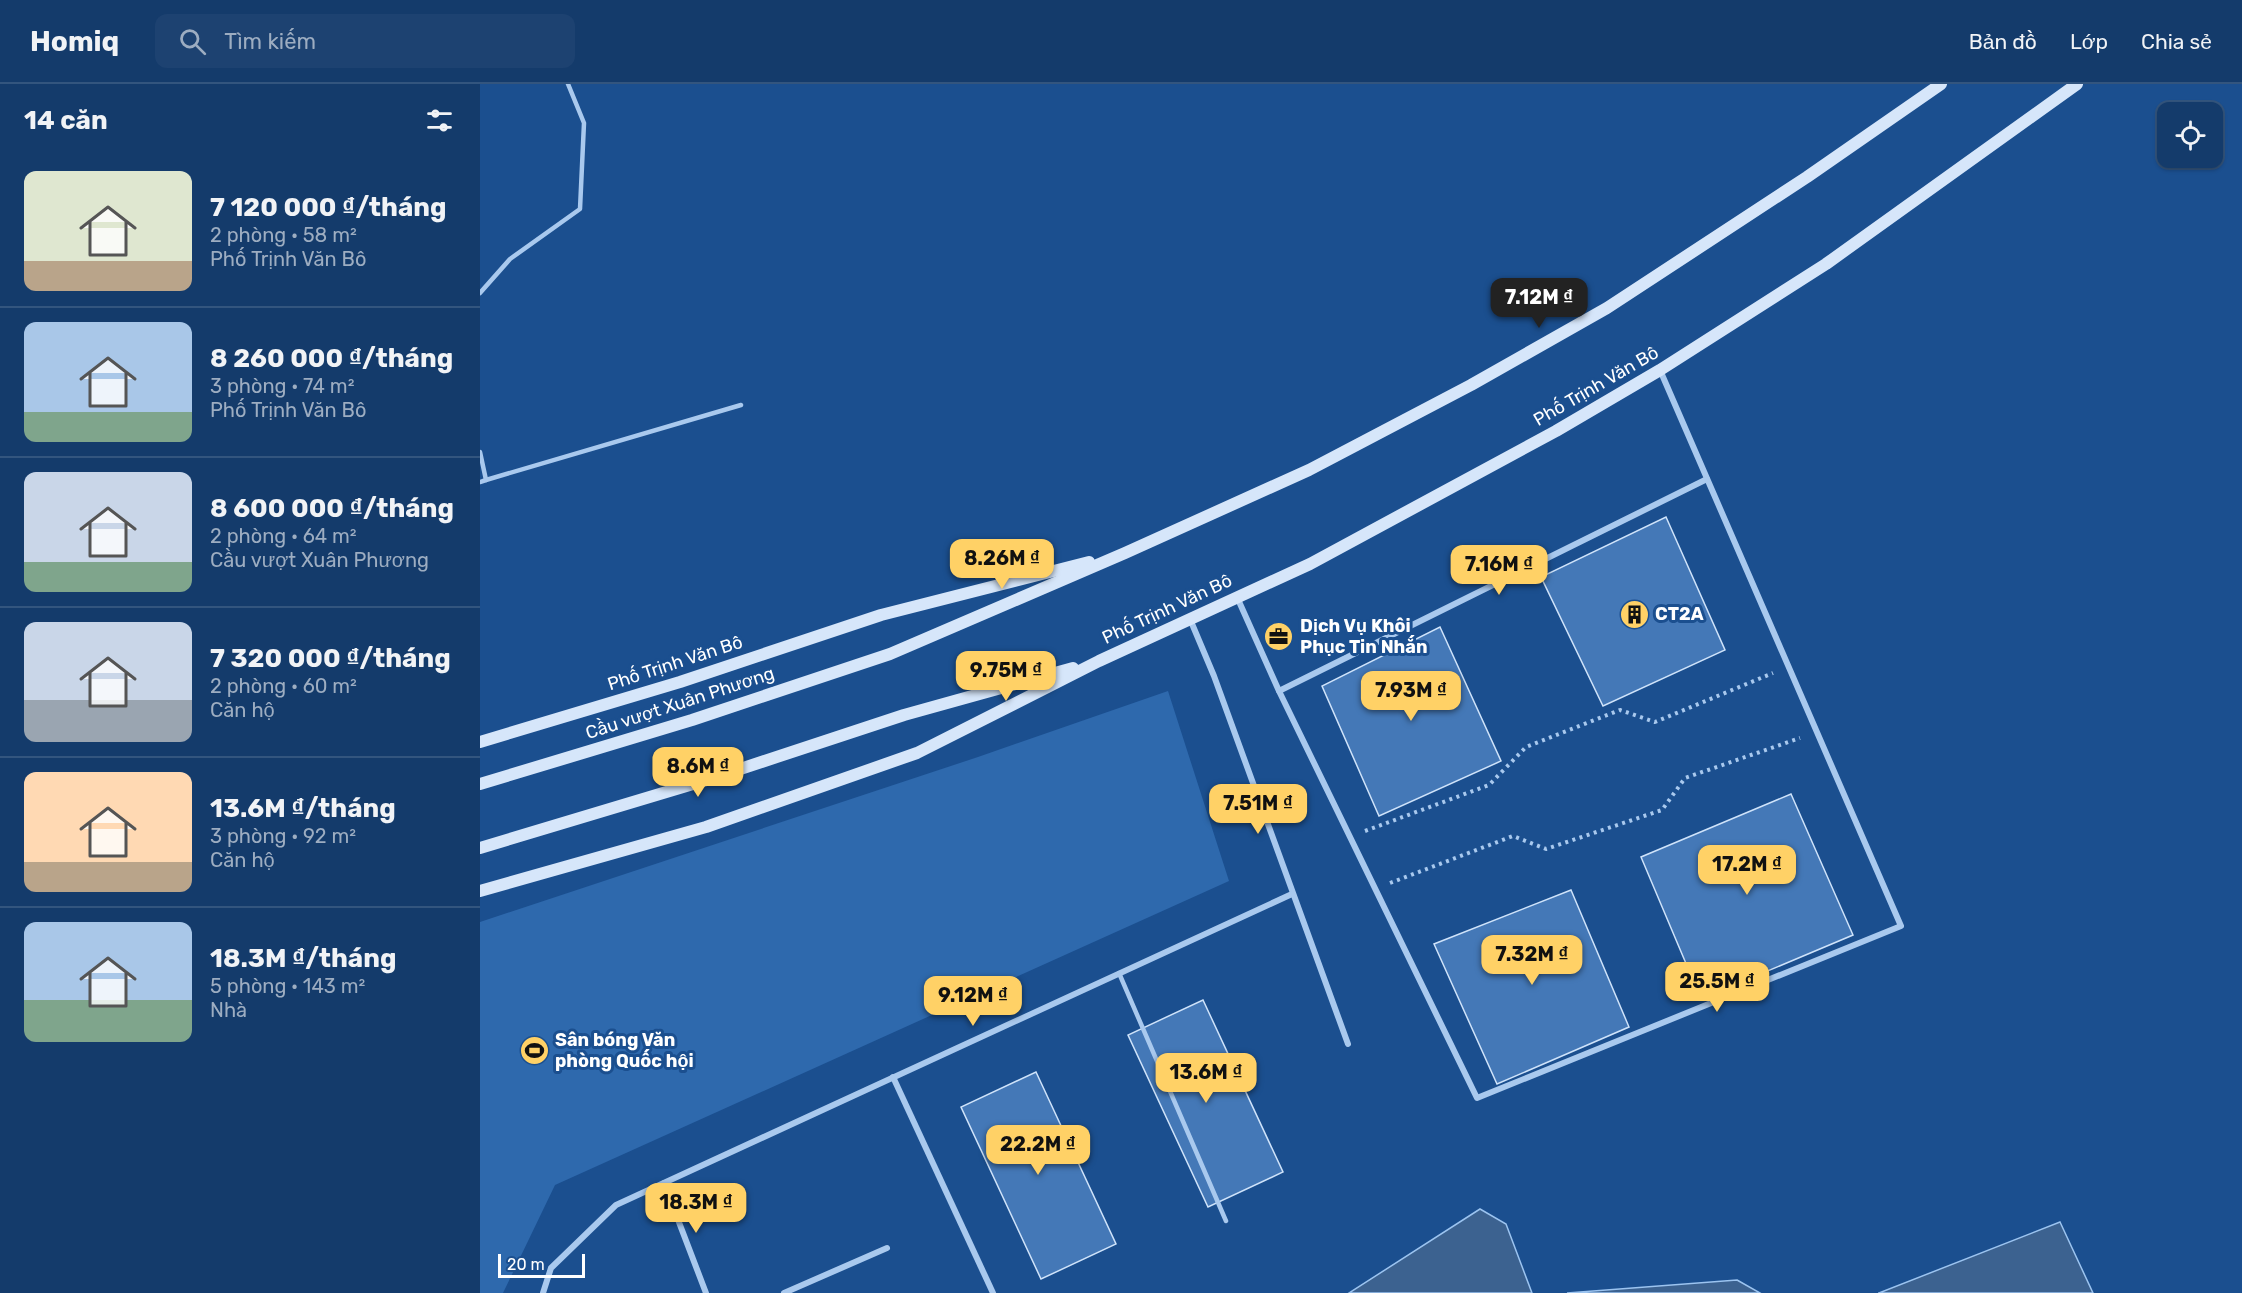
<!DOCTYPE html>
<html lang="vi">
<meta charset="utf-8">
<style>
body{margin:0;font-family:Rubik,sans-serif;background:#1d4271;color:#f1f3f6;height:100vh;display:flex;flex-direction:column;font-size:22px;white-space:nowrap}
*{box-sizing:border-box;margin:0}
p{font-size:20px;color:#9dadc1}
.icon{flex:none;width:33px;height:33px;fill:none;stroke:currentColor;stroke-width:2;stroke-linecap:round;stroke-linejoin:round}
.map{position:relative;flex:1;overflow:hidden}
.sheet{display:flex;flex-direction:column;background:#143b6b;width:480px}
.sheet>*{flex:none}
.tools{position:absolute;left:1677px;top:18px;display:grid;gap:12px}
.tools a{display:grid;place-items:center;width:66px;height:66px;border-radius:12px;background:#143b6b;box-shadow:0 2px 4px #0004,0 0 0 2px #33557e;font-size:30px}
.scale{position:absolute;left:18px;bottom:15px;width:87px;box-sizing:border-box;padding-left:6px;border:3px solid #fff;border-top:0;font-size:16px;line-height:21px;white-space:nowrap;color:#fff;-webkit-text-stroke:4px #1b4f8f;paint-order:stroke}
.price{position:absolute;translate:-50% -51px;padding:0 14px;border-radius:12px;background:#ffd166;color:#111;font-size:20px;line-height:39px;filter:drop-shadow(0 2px 3px #0008)}
.price::after{content:'';position:absolute;left:50%;top:36px;width:18px;height:14px;margin-left:-9px;background:inherit;clip-path:polygon(0 0,100% 0,50% 100%)}
.price.active{background:#222;color:#fff}
ul{padding:0;list-style:none}
li{display:flex;align-items:center;gap:18px;height:150px;padding:0 24px}
li+li{border-top:2px solid #33557e}
li span{display:grid;place-items:center;flex:none;width:168px;height:120px;border-radius:12px;color:#555}
li>.icon{margin-inline-start:auto}
span .icon{width:72px;height:72px;fill:#fffc;stroke-width:1}
li b{font-size:26px}
h2{display:flex;justify-content:space-between;align-items:center;height:72px;padding:0 24px;font-size:26px}
header{display:flex;align-items:center;gap:36px;box-sizing:border-box;height:84px;padding:0 30px;background:#143b6b;border-bottom:2px solid #33557e}
header strong{font-size:28px}
nav{display:flex;gap:33px;margin-inline-start:auto;font-size:21px}
.search{width:420px;height:54px;background:#1d4271;display:flex;align-items:center;gap:15px;box-sizing:border-box;padding:0 21px;border-radius:12px;color:#9dadc1;font-size:22px}
main{display:flex;flex:1;min-height:0}
.map>svg:first-child{display:block}
</style>
<header>
<strong>Homiq</strong>
<div class="search"><svg class="icon" aria-label="search" viewBox="0 0 24 24"><circle cx="10" cy="10" r="6"/><path d="M15 15l6 6"/></svg>Tìm kiếm</div>
<nav><a>Bản đồ</a><a>Lớp</a><a>Chia sẻ</a></nav>
</header>
<main>
<section class="sheet">
<h2>14 căn<svg class="icon" aria-label="filters" viewBox="0 0 24 24"><path d="M4 7h16M4 17h16"/><circle cx="9" cy="7" r="2"/><circle cx="15" cy="17" r="2"/></svg></h2>
<ul>
<li><span style="background:linear-gradient(#dfe7d0 75%,#b9a48a 0)"><svg class="icon" aria-label="home" viewBox="0 0 24 24"><path d="M3 11l9-7 9 7M6 9v11h12V9"/></svg></span><div><b>7 120 000 ₫/tháng</b><p>2 phòng · 58 m²</p><p>Phố Trịnh Văn Bô</p></div></li>
<li><span style="background:linear-gradient(#a9c7e8 75%,#7fa58c 0)"><svg class="icon" aria-label="home" viewBox="0 0 24 24"><path d="M3 11l9-7 9 7M6 9v11h12V9"/></svg></span><div><b>8 260 000 ₫/tháng</b><p>3 phòng · 74 m²</p><p>Phố Trịnh Văn Bô</p></div></li>
<li><span style="background:linear-gradient(#c9d6e8 75%,#7fa58c 0)"><svg class="icon" aria-label="home" viewBox="0 0 24 24"><path d="M3 11l9-7 9 7M6 9v11h12V9"/></svg></span><div><b>8 600 000 ₫/tháng</b><p>2 phòng · 64 m²</p><p>Cầu vượt Xuân Phương</p></div></li>
<li><span style="background:linear-gradient(#c9d6e8 65%,#9aa5b1 0)"><svg class="icon" aria-label="home" viewBox="0 0 24 24"><path d="M3 11l9-7 9 7M6 9v11h12V9"/></svg></span><div><b>7 320 000 ₫/tháng</b><p>2 phòng · 60 m²</p><p>Căn hộ</p></div></li>
<li><span style="background:linear-gradient(#ffd9b3 75%,#b9a48a 0)"><svg class="icon" aria-label="home" viewBox="0 0 24 24"><path d="M3 11l9-7 9 7M6 9v11h12V9"/></svg></span><div><b>13.6M ₫/tháng</b><p>3 phòng · 92 m²</p><p>Căn hộ</p></div></li>
<li><span style="background:linear-gradient(#a9c7e8 65%,#7fa58c 0)"><svg class="icon" aria-label="home" viewBox="0 0 24 24"><path d="M3 11l9-7 9 7M6 9v11h12V9"/></svg></span><div><b>18.3M ₫/tháng</b><p>5 phòng · 143 m²</p><p>Nhà</p></div></li>
</ul>
</section>
<div class="map">
<svg width="1762" height="1209" viewBox="0 0 1762 1209">
<rect width="100%" height="100%" fill="#1b4f8f"/>
<!-- green -->
<path fill="#2e69ad" d="M 688,607 L 749,797 L 75,1101 L 23,1209 L 0,1209 L 0,838 L 498,673 Z"/>
<!-- water -->
<g fill="#3c6290" stroke="#9cc4f0" stroke-width="1.5">
<path d="M 1000,1125 L 1026,1140 L 1052,1209 L 869,1209 Z"/>
<path d="M 1580,1138 L 1613,1209 L 1398,1209 L 1399,1209 Z"/>
<path d="M 1257,1196 L 1280,1209 L 1087,1209 Z"/>
</g>
<!-- building -->
<g fill="#4478b7" stroke="#cfe3fa" stroke-width="1.5">
<path d="M 1186,433 L 1245,566 L 1123,622 L 1061,493 Z"/>
<path d="M 960,543 L 1021,677 L 899,732 L 842,602 Z"/>
<path d="M 1311,710 L 1373,851 L 1221,915 L 1161,773 Z"/>
<path d="M 1091,806 L 1149,943 L 1017,1000 L 954,860 Z"/>
<path d="M 723,916 L 803,1088 L 728,1123 L 648,951 Z"/>
<path d="M 556,988 L 636,1160 L 561,1195 L 481,1023 Z"/>
</g>
<g fill="none" stroke-linecap="round" stroke-linejoin="round">
<!-- path -->
<g stroke="#a9c9ee" stroke-width="4" stroke-dasharray="3 4.5" stroke-linecap="butt">
<path d="M 885,747 L 1009,701 L 1046,663 L 1140,626 L 1175,638 L 1293,589"/>
<path d="M 910,799 L 1033,752 L 1066,765 L 1182,726 L 1205,694 L 1320,654"/>
</g>
<!-- service -->
<g stroke="#a9c9ee" stroke-width="4.5">
<path d="M 0,209 L 30,175 L 100,125 L 104,39 L 88,0"/>
<path d="M 0,368 L 6,396 L 0,398"/>
<path d="M 6,396 L 261,321"/>
<path d="M 639,889 L 746,1137"/>
</g>
<!-- minor -->
<g stroke="#a9c9ee" stroke-width="6">
<path d="M 757,513 L 799,607 L 997,1014 L 1421,842 L 1180,286"/>
<path d="M 710,535 L 734,592 L 868,960"/>
<path d="M 799,607 L 1227,395"/>
<path d="M 413,993 L 513,1209"/>
<path d="M 184,1099 L 226,1209"/>
<path d="M 63,1209 L 71,1184 L 136,1121 L 812,810"/>
<path d="M 304,1209 L 407,1164"/>
</g>
<!-- secondary -->
<g stroke="#d6e6fa" stroke-width="12">
<path d="M 0,658 L 200,598 L 401,531 L 609,478"/>
<path d="M 0,700 L 212,636 L 410,570 L 645,469 L 829,386 L 991,301 L 1127,224 L 1327,93 L 1461,0"/>
<path d="M 0,764 L 233,694 L 424,631 L 593,584"/>
<path d="M 0,807 L 226,743 L 437,669 L 619,577 L 830,480 L 1076,347 L 1180,286 L 1346,180 L 1597,0"/>
</g>
</g>
<!-- icons -->
<defs>
<symbol id="building-disc" viewBox="-11 -11 22 22"><circle r="9.5" fill="#ffd166" stroke="#1b4f8f"/><path d="M-4-6H4V6H1V3H-1V6H-4ZM-2.5-4.3h1.7v1.8h-1.7ZM.8-4.3h1.7v1.8H.8ZM-2.5-1h1.7V.8h-1.7ZM.8-1h1.7V.8H.8Z" fill="#111"/></symbol>
<symbol id="office-disc" viewBox="-11 -11 22 22"><circle r="9.5" fill="#ffd166" stroke="#1b4f8f"/><path d="M-6-3h4V-5.5h4V-3h4V5H-6ZM-1-4.5V-3h2v-1.5ZM-6 0V1H6V0Z" fill="#111"/></symbol>
<symbol id="stadium-disc" viewBox="-11 -11 22 22"><circle r="9.5" fill="#ffd166" stroke="#1b4f8f"/><path d="M0-5a6.5 5 0 1 0 0 10a6.5 5 0 1 0 0-10ZM-3.5-1.8h7v3.6h-7Z" fill="#111"/></symbol>
</defs>
<g fill-rule="evenodd">
<use href="#building-disc" x="1138" y="514" width="33" height="33"/>
<use href="#office-disc" x="782" y="536" width="33" height="33"/>
<use href="#stadium-disc" x="38" y="950" width="33" height="33"/>
</g>
<g text-anchor="middle" stroke-width="6" stroke-linejoin="round" paint-order="stroke">
<!-- street labels -->
<g font-size="18" fill="#fff" stroke="#1b4f8f">
<text transform="translate(1116 302) rotate(-30)" y="6">Phố Trịnh Văn Bô</text>
<text transform="translate(687 525) rotate(-25)" y="6">Phố Trịnh Văn Bô</text>
<text transform="translate(195 579) rotate(-18)" y="6">Phố Trịnh Văn Bô</text>
<text transform="translate(200 619) rotate(-18)" y="6">Cầu vượt Xuân Phương</text>
</g>
<!-- poi labels -->
<g font-size="18" font-weight="bold" fill="#fff" stroke="#1b4f8f" text-anchor="start">
<text x="1175" y="536">CT2A</text>
<text x="820" y="548">Dịch Vụ Khôi<tspan x="820" dy="21">Phục Tin Nhắn</tspan></text>
<text x="75" y="962">Sân bóng Văn<tspan x="75" dy="21">phòng Quốc hội</tspan></text>
</g>
</g>
</svg>
<div class="tools">
<a><svg class="icon" aria-label="locate" viewBox="0 0 24 24"><circle cx="12" cy="12" r="6"/><path d="M12 2v4M12 18v4M2 12h4M18 12h4"/></svg></a>
</div>
<div class="scale">20 m</div>
<b class="price active" style="left:1059px;top:245px">7.12M ₫</b>
<b class="price" style="left:522px;top:506px">8.26M ₫</b>
<b class="price" style="left:1019px;top:512px">7.16M ₫</b>
<b class="price" style="left:526px;top:618px">9.75M ₫</b>
<b class="price" style="left:931px;top:638px">7.93M ₫</b>
<b class="price" style="left:218px;top:714px">8.6M ₫</b>
<b class="price" style="left:778px;top:751px">7.51M ₫</b>
<b class="price" style="left:1267px;top:812px">17.2M ₫</b>
<b class="price" style="left:1052px;top:902px">7.32M ₫</b>
<b class="price" style="left:1237px;top:929px">25.5M ₫</b>
<b class="price" style="left:493px;top:943px">9.12M ₫</b>
<b class="price" style="left:726px;top:1020px">13.6M ₫</b>
<b class="price" style="left:558px;top:1092px">22.2M ₫</b>
<b class="price" style="left:216px;top:1150px">18.3M ₫</b>
</div>
</main>
